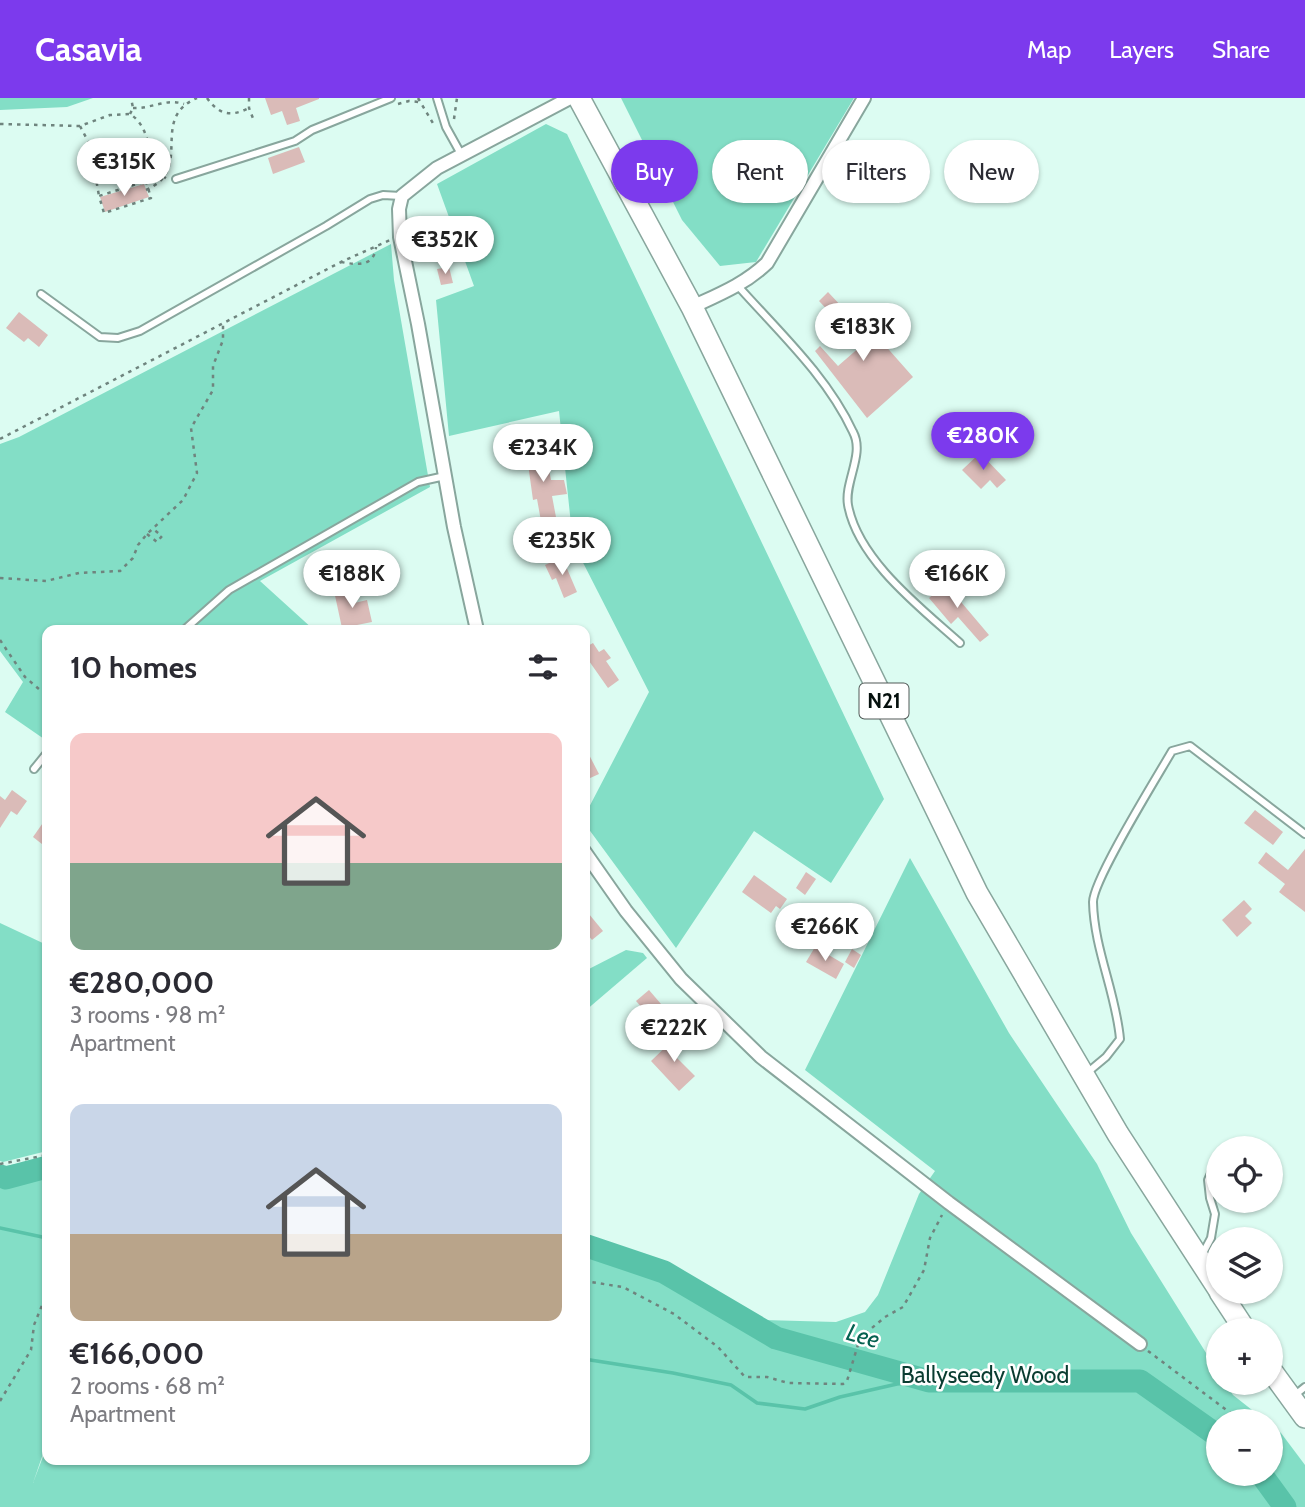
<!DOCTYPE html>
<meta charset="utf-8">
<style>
body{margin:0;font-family:Cabin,sans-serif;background:#f7f7f7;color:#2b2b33;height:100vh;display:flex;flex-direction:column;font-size:26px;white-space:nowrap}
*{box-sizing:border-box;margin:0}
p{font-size:23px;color:#7c7c81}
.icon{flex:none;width:38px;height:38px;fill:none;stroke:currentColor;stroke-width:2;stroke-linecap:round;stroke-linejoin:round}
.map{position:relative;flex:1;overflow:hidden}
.panel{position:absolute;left:42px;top:527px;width:548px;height:840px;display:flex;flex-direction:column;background:#fff;border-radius:14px;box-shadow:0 2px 5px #0004}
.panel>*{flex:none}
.hud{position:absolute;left:611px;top:42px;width:588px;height:63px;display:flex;gap:14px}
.controls{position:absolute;left:1206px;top:1038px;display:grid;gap:14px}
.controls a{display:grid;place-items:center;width:77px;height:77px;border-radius:50%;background:#fff;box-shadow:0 2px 5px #0004;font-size:35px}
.price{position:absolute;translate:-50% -60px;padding:0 16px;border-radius:24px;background:#fff;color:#222;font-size:23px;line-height:46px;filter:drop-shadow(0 2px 4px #0008)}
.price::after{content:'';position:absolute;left:50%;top:42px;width:21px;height:16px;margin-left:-10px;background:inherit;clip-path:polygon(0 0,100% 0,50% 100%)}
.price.current{background:#7c3aed;color:#fff}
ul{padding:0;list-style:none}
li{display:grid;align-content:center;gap:14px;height:371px;padding:0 28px}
li span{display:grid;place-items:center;height:217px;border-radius:14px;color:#555}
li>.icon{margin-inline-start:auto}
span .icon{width:126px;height:126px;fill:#fffc;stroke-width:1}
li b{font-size:30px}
h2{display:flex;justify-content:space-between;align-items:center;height:84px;padding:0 28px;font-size:30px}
.pill{padding:0 24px;border-radius:32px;background:#fff;box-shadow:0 2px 5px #0004;font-size:24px;line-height:63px}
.pill.current{background:#7c3aed;color:#fff}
header{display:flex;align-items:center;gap:42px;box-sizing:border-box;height:98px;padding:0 35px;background:#7c3aed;color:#fff}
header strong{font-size:33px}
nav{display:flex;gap:38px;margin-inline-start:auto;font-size:24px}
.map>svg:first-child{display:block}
</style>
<header>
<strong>Casavia</strong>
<nav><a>Map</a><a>Layers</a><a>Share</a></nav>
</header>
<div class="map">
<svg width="1305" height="1409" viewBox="0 0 1305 1409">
<rect width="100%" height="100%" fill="#dcfcf2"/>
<!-- green -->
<g fill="#83dec6">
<path d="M 0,0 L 93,0 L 67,9 L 0,12 Z"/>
<path d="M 621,0 L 854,0 L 756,164 L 720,168 L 682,122 Z"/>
<path d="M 546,26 L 567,36 L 884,701 L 831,785 L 754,733 L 676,850 L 585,726 L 585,717 L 649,594 L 573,445 L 559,313 L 449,338 L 436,202 L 474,188 L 437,86 Z"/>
<path d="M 391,146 L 394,182 L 430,389 L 260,483 L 314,532 L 47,532 L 47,643 L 5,614 L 23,584 L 0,553 L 0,346 L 19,339 Z"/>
<path d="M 910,760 L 1009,935 L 1097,1066 L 1131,1135 L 1218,1274 L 1218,1284 L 1225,1285 L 1233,1297 L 1266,1323 L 1218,1323 L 1218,1376 L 1270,1376 L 1271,1327 L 1281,1335 L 1305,1367 L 1305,1409 L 0,1409 L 0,1069 L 47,1060 L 47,1344 L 33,1385 L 47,1348 L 47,1362 L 584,1362 L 585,1140 L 666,1167 L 764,1222 L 836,1224 L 865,1214 L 878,1197 L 919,1096 L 935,1073 L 805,972 Z"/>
<path d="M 0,825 L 47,847 L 47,1053 L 3,1064 L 0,1063 Z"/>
<path d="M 626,852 L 643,855 L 647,860 L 585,913 L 585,873 Z"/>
</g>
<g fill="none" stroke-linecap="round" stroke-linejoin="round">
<!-- stream -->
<g stroke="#59c3a9" stroke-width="3.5">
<path d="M 0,1130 L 47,1140"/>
<path d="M 584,1261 L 673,1275 L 731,1287 L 757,1305 L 805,1311 L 840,1299 L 897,1286 L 929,1283"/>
</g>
<!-- river -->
<g stroke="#59c3a9" stroke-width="23">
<path d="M 0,1078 L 6,1080 L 47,1069"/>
<path d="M 584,1147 L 664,1174 L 776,1240 L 929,1283 L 1140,1283 L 1218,1338"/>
<path d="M 1261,1376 L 1285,1409"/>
</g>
</g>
<!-- building -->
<g fill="#dabbb8">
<path d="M 265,0 L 319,0 L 319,1 L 296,10 L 300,23 L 287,27 L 282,13 L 271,17 Z"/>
<path d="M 299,49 L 305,64 L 273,76 L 268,60 Z"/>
<path d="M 144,86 L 149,99 L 105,114 L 100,99 Z"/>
<path d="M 449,169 L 453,185 L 441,187 L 437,171 Z"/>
<path d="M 828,194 L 871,240 L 875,236 L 913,279 L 867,320 L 815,253 L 820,248 L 838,268 L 861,248 L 845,231 L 832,244 L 821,232 L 835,220 L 819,203 Z"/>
<path d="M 19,214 L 48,237 L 39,249 L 28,240 L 24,244 L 6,230 Z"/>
<path d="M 542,334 L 551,382 L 564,382 L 567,396 L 552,398 L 559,435 L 539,439 L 536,424 L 541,423 L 537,401 L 533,402 L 524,337 Z"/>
<path d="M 980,355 L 1006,382 L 997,390 L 990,382 L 981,391 L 962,372 Z"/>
<path d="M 562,459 L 577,494 L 564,500 L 556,480 L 552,482 L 545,467 Z"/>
<path d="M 949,483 L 960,495 L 956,498 L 989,537 L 980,544 L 958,519 L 951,526 L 929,500 Z"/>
<path d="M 347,490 L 350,506 L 367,502 L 372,524 L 342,530 L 334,493 Z"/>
<path d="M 593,545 L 599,554 L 604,551 L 611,560 L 606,563 L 619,582 L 608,590 L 589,563 L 584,566 L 584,550 Z"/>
<path d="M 584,647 L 599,676 L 588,681 L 584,675 Z"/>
<path d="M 12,692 L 27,703 L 17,717 L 11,713 L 0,730 L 0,698 L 5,702 Z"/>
<path d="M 1255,712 L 1283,734 L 1273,747 L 1244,725 Z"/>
<path d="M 47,719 L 47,750 L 33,739 Z"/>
<path d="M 1305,751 L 1305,814 L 1279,794 L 1285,786 L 1258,765 L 1266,754 L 1288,772 Z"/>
<path d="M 806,774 L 816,781 L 805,797 L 796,790 Z"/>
<path d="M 754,777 L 787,801 L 780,811 L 776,808 L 771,815 L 742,794 Z"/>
<path d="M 1244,802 L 1252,811 L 1245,818 L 1252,825 L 1237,839 L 1222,822 Z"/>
<path d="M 584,810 L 603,833 L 592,842 L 584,832 Z"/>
<path d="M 815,849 L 844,866 L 836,881 L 806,864 Z"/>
<path d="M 852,851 L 861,857 L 854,870 L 845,864 Z"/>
<path d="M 649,892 L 673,920 L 661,931 L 636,903 Z"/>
<path d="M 679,936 L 688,946 L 675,958 L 695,978 L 679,993 L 651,963 Z"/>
</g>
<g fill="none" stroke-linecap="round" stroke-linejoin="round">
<defs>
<g id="lane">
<path d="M 437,0 L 446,29 L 461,56"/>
<path d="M 176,81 L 295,43 L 312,32 L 391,0"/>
<path d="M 738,188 C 779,234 827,278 853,334 C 865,356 844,384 848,407 C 858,462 921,510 960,545"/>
<path d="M 41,196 L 100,239 L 118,240 L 140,233 L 326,128 L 370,101 L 383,97 L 401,98"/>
<path d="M 184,532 L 229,492 L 418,384 L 445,378"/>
<path d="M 34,671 L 47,655"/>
<path d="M 1088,974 L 1106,959 L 1120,941 C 1116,895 1094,851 1093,804 C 1093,782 1157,679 1172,653 L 1190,648 L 1305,736"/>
<path d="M 1202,1157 L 1211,1140 L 1215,1116 L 1210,1100 L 1208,1082 L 1216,1064"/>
<path d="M 1295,1297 L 1305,1289"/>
</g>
<g id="street">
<path d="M 692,209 C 720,196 745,186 767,165 L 864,0"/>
<path d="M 477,532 L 454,429 L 418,226 L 400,139 L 399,111 L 402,98 L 437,70 L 570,0"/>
<path d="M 584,753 L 626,813 L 681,881 L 761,959 L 949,1105 L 1140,1246"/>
</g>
<g id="highway">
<path d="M 579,0 L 692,209 L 977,795 L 1118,1036 L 1218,1190"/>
<path d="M 1220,1194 L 1245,1232"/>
<path d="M 1270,1271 L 1305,1319"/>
</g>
</defs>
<!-- lane casing -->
<use href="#lane" stroke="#88a69d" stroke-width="10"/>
<!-- street casing -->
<use href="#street" stroke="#88a69d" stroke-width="16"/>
<!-- highway casing -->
<use href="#highway" stroke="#88a69d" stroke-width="24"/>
<!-- path -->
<g stroke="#6f847e" stroke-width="2.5" stroke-dasharray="3.5 5" stroke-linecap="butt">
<path d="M 207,0 C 219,17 231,19 249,10"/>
<path d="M 249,0 L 249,10 L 254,23"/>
<path d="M 418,0 L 434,27"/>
<path d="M 398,6 L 409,3 L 419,4"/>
<path d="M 133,10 C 151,11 166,0 184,6"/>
<path d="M 130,16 L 133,10 L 131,0"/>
<path d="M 454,21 L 457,0"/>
<path d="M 0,26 L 80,28 L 110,17 L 130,16 C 155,32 145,68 167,81"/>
<path d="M 80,28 L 90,47 L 99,98"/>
<path d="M 146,83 L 151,100 L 104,115 L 99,98 Z"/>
<path d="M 146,92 C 195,71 148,21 197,0"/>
<path d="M 341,164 C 357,167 374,169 376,149"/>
<path d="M 0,341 L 341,164 L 390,142"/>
<path d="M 147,436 L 157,444 L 162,438 L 153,431"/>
<path d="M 0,480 L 46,483 L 79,475 L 120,473 L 133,460 L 138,447 L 147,436 L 183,402 L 197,375 L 191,330 L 213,292 L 213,268 L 223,242 L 223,226"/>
<path d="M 0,542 L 25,579 L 47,598"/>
<path d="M 0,1066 L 47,1057"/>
<path d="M 584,1183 L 623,1189 L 674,1216 L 718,1249 L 745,1279 L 767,1279 L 788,1285 L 843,1286 L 847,1283 L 860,1240 L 885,1219 L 903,1209 L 924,1172 L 930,1140 L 942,1117"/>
<path d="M 1148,1253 L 1241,1323"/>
<path d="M 0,1303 L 31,1252 L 34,1227 L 47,1195"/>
<path d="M 1270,1345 L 1276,1349"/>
</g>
<!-- lane -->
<use href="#lane" stroke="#fff" stroke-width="6"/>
<!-- street -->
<use href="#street" stroke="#fff" stroke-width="12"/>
<!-- highway -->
<use href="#highway" stroke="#fff" stroke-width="21"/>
</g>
<g text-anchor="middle" stroke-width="5" stroke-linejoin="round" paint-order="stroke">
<!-- shield labels -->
<rect fill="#fff" stroke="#505856" stroke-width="2" x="859.5" y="585.5" width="49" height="35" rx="5"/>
<g font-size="21" font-weight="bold" fill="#05100d">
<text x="884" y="610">N21</text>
</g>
<!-- park labels -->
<g font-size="23" fill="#0a3c31" stroke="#fff">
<text x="985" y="1285">Ballyseedy Wood</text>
</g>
<!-- water labels -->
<g font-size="24" font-style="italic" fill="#056150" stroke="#fff">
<text transform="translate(863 1238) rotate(16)" y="8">Lee</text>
</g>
</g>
</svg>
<div class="controls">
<a><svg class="icon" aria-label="locate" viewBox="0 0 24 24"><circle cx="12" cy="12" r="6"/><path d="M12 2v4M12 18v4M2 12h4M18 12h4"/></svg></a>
<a><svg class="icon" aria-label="layers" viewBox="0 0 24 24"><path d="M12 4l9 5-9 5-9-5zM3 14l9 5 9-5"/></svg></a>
<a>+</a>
<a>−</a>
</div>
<b class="price" style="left:124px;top:100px">€315K</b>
<b class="price" style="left:445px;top:178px">€352K</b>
<b class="price" style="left:863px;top:265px">€183K</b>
<b class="price current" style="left:983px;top:374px">€280K</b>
<b class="price" style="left:543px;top:386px">€234K</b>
<b class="price" style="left:562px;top:479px">€235K</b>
<b class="price" style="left:352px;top:512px">€188K</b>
<b class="price" style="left:957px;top:512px">€166K</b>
<b class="price" style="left:825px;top:865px">€266K</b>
<b class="price" style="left:674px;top:966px">€222K</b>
<div class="hud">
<a class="pill current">Buy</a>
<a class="pill">Rent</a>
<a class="pill">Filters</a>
<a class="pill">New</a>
</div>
<section class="panel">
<h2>10 homes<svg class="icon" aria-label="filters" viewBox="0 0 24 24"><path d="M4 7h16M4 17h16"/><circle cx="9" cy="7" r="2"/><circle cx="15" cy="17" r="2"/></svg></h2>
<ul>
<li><span style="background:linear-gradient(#f6c9c9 60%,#7fa58c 0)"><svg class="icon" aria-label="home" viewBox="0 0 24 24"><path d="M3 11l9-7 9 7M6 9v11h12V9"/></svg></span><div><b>€280,000</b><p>3 rooms · 98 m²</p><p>Apartment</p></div></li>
<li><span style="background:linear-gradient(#c9d6e8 60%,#b9a48a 0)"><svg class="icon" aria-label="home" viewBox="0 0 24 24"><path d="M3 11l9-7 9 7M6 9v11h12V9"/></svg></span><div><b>€166,000</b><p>2 rooms · 68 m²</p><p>Apartment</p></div></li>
</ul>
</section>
</div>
